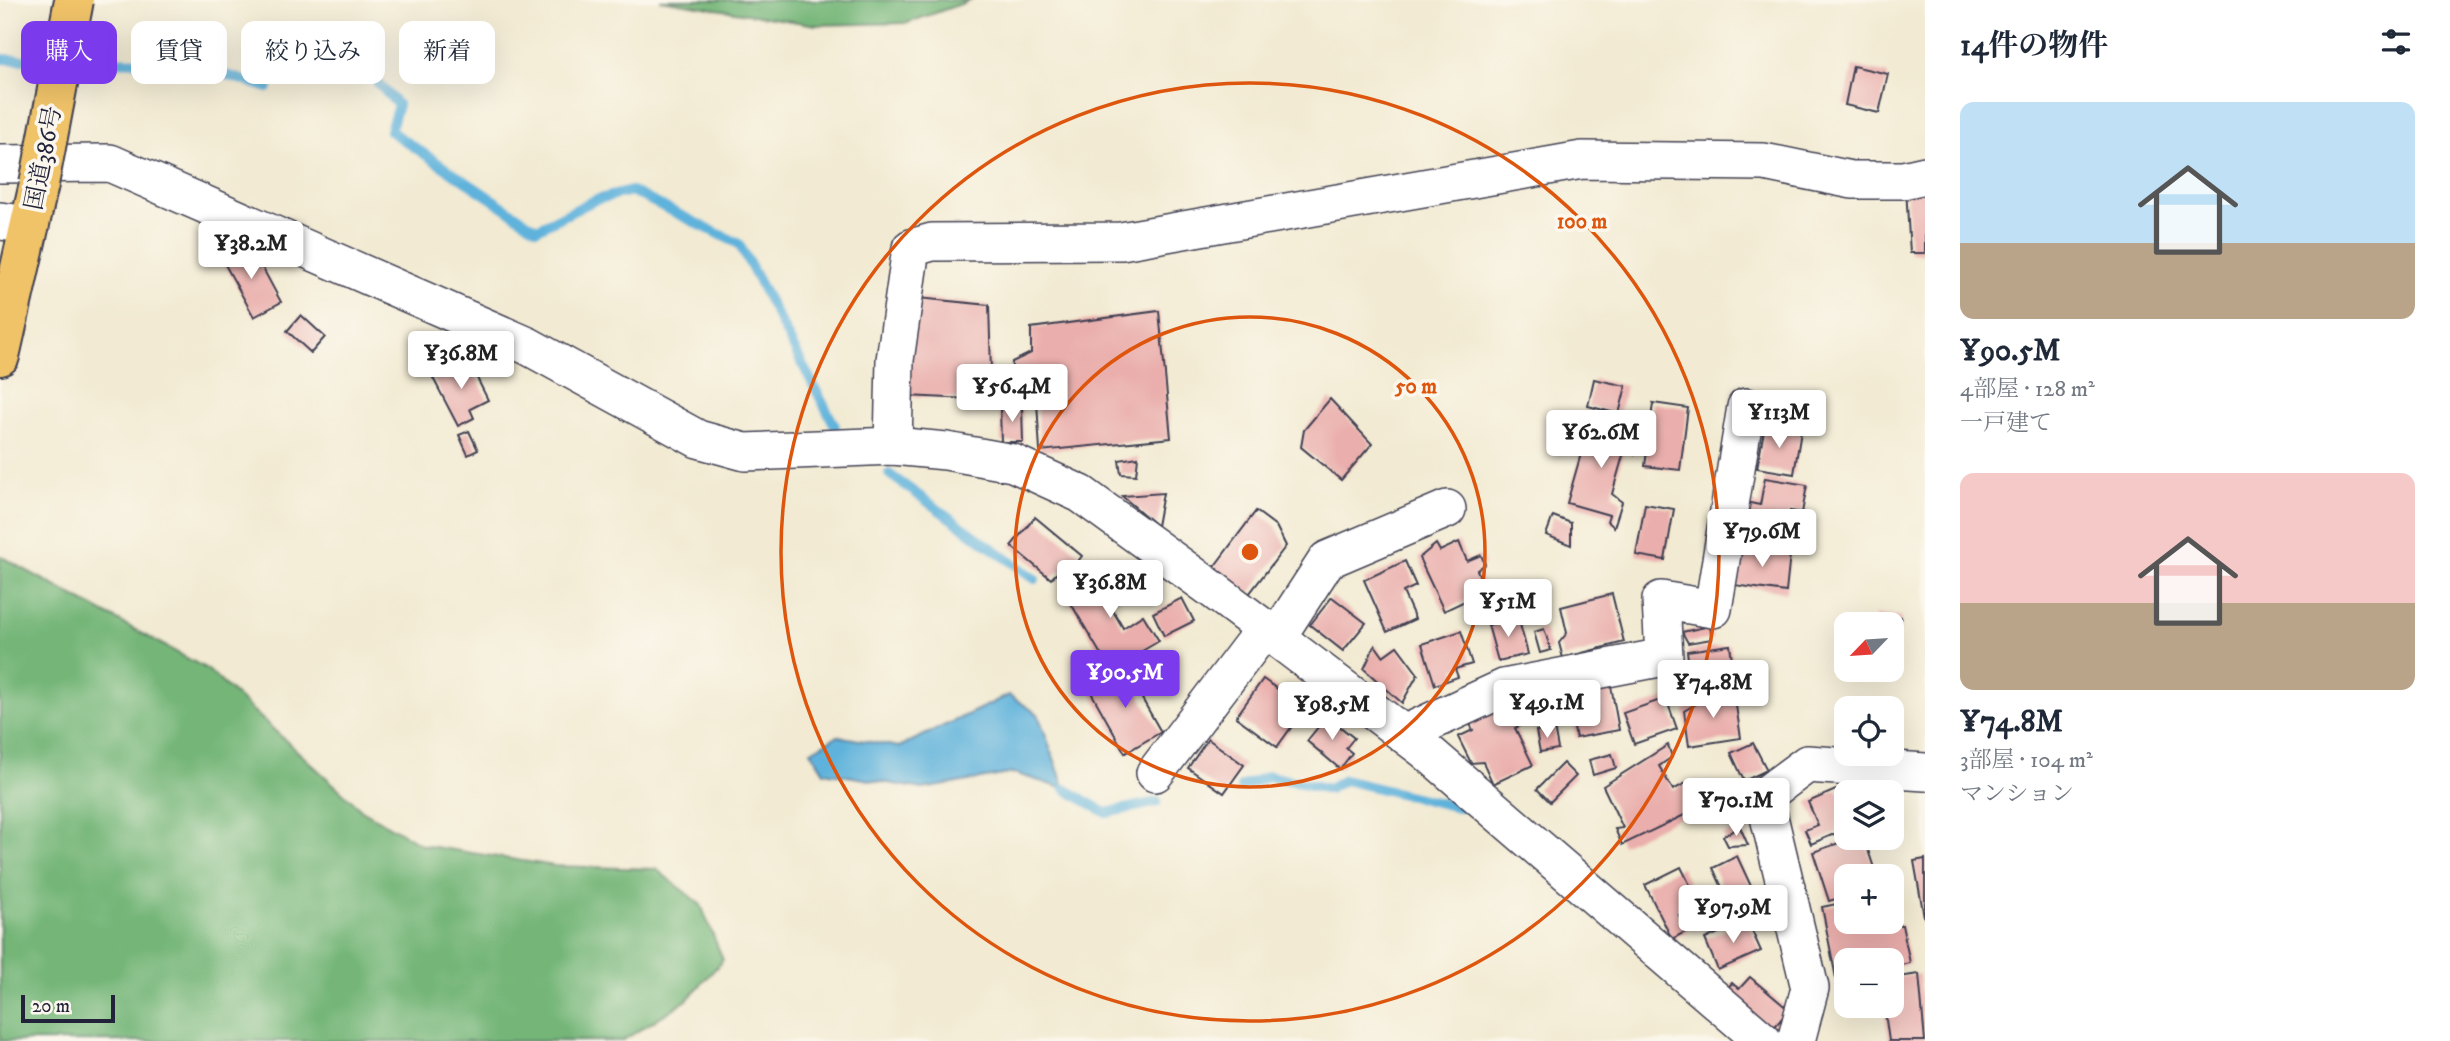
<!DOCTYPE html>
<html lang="ja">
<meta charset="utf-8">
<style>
body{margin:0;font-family:"IM FELL DW Pica","Noto Serif JP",serif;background:#f2f2f3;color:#1f2937;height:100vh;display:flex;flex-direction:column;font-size:26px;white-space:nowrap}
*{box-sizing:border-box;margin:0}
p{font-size:23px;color:#747a83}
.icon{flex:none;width:38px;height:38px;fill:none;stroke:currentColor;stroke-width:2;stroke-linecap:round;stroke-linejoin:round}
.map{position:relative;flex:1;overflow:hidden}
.panel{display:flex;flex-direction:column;background:#fff;width:525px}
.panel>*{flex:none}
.guide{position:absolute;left:21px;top:21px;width:665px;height:63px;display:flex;gap:14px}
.needle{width:46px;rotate:245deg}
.buttons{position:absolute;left:1834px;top:612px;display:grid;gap:14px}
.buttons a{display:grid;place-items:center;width:70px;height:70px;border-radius:14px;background:#fff;box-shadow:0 7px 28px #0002;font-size:35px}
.scale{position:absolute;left:21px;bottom:18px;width:94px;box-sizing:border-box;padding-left:7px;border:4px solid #22223b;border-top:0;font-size:19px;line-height:24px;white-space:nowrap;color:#22223b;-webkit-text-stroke:5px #fbf7ec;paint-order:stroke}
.price{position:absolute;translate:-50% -60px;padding:0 16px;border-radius:7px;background:#fff;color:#222;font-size:23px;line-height:46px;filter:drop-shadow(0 2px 4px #0008)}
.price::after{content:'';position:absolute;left:50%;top:42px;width:21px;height:16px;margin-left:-10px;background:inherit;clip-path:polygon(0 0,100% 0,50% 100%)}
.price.active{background:#7c3aed;color:#fff}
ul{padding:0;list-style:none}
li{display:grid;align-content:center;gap:14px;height:371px;padding:0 35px}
li span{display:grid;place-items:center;height:217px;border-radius:14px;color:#555}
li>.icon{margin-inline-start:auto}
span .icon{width:126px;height:126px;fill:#fffc;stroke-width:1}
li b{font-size:30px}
h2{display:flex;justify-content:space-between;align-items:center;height:84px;padding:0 35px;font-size:30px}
.chip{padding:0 24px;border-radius:14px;background:#fff;box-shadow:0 7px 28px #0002;font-size:24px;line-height:63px}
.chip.active{background:#7c3aed;color:#fff}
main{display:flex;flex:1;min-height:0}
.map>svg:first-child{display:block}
</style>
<main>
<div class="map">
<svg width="1925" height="1041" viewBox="0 0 1925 1041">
<rect width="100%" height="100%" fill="#fbf7ec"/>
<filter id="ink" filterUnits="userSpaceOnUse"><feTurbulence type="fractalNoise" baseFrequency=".0143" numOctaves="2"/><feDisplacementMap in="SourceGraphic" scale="14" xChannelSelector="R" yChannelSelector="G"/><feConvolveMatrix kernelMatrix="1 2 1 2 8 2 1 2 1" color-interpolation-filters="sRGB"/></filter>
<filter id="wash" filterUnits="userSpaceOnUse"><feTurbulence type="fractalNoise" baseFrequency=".00686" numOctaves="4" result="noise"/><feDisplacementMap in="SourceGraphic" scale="28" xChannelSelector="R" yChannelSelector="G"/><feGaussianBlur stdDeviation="1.57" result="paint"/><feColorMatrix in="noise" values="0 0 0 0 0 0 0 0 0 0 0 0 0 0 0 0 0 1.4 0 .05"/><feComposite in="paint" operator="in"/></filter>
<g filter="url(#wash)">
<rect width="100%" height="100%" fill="#f2ead2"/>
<!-- forest -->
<g fill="#74b678" stroke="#4b6c5a" stroke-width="2">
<path d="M 660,0 L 972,0 L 907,23 L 816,25 Z"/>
<path d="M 0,556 L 207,669 L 362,810 L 422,845 L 555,866 L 656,869 L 701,905 L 723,960 L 687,1000 L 622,1041 L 0,1041 Z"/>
</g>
<!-- water -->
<path fill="#5fb2db" stroke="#406a8b" stroke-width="2" d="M 1009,695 L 1038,714 L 1065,789 L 1014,773 L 923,789 L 824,772 L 811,751 L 837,736 L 899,747 Z"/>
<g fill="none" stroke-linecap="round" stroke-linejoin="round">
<!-- stream -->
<g stroke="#5fb2db" stroke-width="10">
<path d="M 0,59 L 55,61"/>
<path d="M 70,61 L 185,62 L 268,88"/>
<path d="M 364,68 L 398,105 L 390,131 L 537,229 L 595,200 L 631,191 L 739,244 L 835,426"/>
<path d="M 889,474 L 1035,579"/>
<path d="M 1241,787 L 1269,776 L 1329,789 L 1344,780 L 1461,808"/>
<path d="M 1065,789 L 1106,813 L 1157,802"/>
</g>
</g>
<g id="blocks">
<!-- building -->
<g fill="#eaaeac">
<path d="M 1853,66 L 1888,74 L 1879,113 L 1845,105 Z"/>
<path d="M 1925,188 L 1925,253 L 1910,253 L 1906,189 Z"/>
<path d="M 227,247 L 235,260 L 253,250 L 281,302 L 254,317 L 218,252 Z"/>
<path d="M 918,298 L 989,305 L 991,371 L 1011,379 L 1012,362 L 1031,353 L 1031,328 L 1159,311 L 1171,438 L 1040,451 L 1037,402 L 906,396 Z"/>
<path d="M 301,315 L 325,337 L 311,353 L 287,331 Z"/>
<path d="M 452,352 L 456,358 L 437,370 L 433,364 Z"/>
<path d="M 468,360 L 488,400 L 470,409 L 474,418 L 458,426 L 433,378 Z"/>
<path d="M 1594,379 L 1626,386 L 1619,414 L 1588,406 Z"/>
<path d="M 1330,399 L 1372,444 L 1341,480 L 1301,447 L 1304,430 Z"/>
<path d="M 1653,403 L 1688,408 L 1680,470 L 1645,466 Z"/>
<path d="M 1000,407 L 1022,407 L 1023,442 L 1001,442 Z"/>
<path d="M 1590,422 L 1639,436 L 1634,454 L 1624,452 L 1612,494 L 1622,502 L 1614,527 L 1607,521 L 1609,515 L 1567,503 Z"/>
<path d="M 1765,425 L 1801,431 L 1794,474 L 1757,468 Z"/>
<path d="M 469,431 L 478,450 L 468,455 L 459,435 Z"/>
<path d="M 1138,457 L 1136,475 L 1121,474 L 1119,460 Z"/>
<path d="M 1765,478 L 1807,485 L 1802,513 L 1790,511 L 1786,537 L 1746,531 L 1750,503 L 1760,505 Z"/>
<path d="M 1163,493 L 1157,526 L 1122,496 Z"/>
<path d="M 1645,504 L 1674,509 L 1665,560 L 1636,555 Z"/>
<path d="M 1256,511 L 1276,526 L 1286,546 L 1249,594 L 1214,567 Z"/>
<path d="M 1553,516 L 1571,523 L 1571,545 L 1546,535 Z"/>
<path d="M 1035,517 L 1082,556 L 1068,574 L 1059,571 L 1051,579 L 1011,546 Z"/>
<path d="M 1459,542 L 1467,561 L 1481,555 L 1485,564 L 1477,570 L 1486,591 L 1444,611 L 1419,558 L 1436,544 L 1440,551 Z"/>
<path d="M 1738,547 L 1790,554 L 1786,592 L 1734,585 Z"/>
<path d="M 1405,561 L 1416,586 L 1403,592 L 1415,619 L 1387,632 L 1364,580 Z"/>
<path d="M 1113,567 L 1129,592 L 1109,604 L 1123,628 L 1143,615 L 1159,641 L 1110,670 L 1066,595 Z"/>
<path d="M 1612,594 L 1624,642 L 1563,658 L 1559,643 L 1567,633 L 1561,607 Z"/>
<path d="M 1332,597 L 1366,623 L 1343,651 L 1310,625 Z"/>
<path d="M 1182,598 L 1194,621 L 1164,636 L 1153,613 Z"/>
<path d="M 1875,615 L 1901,617 L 1900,631 L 1892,630 L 1892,625 L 1874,625 Z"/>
<path d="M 1518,617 L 1528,654 L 1498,661 L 1488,625 Z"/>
<path d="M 1710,626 L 1712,639 L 1688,643 L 1682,632 Z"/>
<path d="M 1544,629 L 1551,650 L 1540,653 L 1534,632 Z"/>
<path d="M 1461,631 L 1472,664 L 1455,669 L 1458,677 L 1435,685 L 1422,644 Z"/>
<path d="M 1375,645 L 1383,656 L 1397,646 L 1418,674 L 1402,703 L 1364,669 Z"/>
<path d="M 1730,645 L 1735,681 L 1692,687 L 1687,651 Z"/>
<path d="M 1124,667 L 1161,732 L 1125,753 L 1088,687 Z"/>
<path d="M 1263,679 L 1305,708 L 1277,747 L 1236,717 Z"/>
<path d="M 1611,686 L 1619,730 L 1576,738 L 1567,694 Z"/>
<path d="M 1734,693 L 1741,738 L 1689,746 L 1684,711 L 1708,697 Z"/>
<path d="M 1666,698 L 1677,729 L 1634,744 L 1623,713 Z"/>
<path d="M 1517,699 L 1528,722 L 1515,728 L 1533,765 L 1493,784 L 1483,762 L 1471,763 L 1458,737 L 1473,730 L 1469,722 Z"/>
<path d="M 1558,700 L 1560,717 L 1539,719 L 1537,702 Z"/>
<path d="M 1327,716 L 1354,738 L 1346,748 L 1352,753 L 1340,769 L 1307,741 Z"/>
<path d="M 1554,727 L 1558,749 L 1540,752 L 1536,731 Z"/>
<path d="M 1208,739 L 1244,765 L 1224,793 L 1188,768 Z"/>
<path d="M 1753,743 L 1767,770 L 1744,781 L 1731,753 Z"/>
<path d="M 1668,745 L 1672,757 L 1659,766 L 1673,790 L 1686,783 L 1699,808 L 1622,845 L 1615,829 L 1623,828 L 1603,786 Z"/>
<path d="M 1612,754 L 1616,768 L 1593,775 L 1589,760 Z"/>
<path d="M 1563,763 L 1576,776 L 1550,802 L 1537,789 Z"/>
<path d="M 1838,789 L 1846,808 L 1846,829 L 1811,844 L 1805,830 L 1818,825 L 1808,802 Z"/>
<path d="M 1740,827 L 1748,845 L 1728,846 L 1723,836 Z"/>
<path d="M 1853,838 L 1864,838 L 1877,877 L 1846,877 L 1846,896 L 1829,901 L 1813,852 Z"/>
<path d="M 1737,856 L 1756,897 L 1732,909 L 1713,868 Z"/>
<path d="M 1925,859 L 1925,916 L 1924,917 L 1914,861 Z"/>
<path d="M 1681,867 L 1700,905 L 1679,915 L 1687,931 L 1672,939 L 1645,885 Z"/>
<path d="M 1846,902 L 1846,922 L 1902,925 L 1910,963 L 1892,967 L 1892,961 L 1846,961 L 1846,976 L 1836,978 L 1822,907 Z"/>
<path d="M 1747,920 L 1761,951 L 1718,970 L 1705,939 Z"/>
<path d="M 1919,974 L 1925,1041 L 1889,1041 L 1884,1006 L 1892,1006 L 1892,978 Z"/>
<path d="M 1750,977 L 1789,1010 L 1771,1031 L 1725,991 L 1732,983 L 1739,989 Z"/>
</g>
</g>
</g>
<g filter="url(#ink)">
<use href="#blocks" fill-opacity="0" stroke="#414052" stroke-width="2"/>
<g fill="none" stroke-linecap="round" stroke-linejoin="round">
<defs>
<g id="minor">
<path d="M 0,164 L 110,163 L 528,346 L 698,439 L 745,452 L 893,446 L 946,451 L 1013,463 L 1081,494 L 1212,589 L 1425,750 L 1763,1041"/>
<path d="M 0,221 L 30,225"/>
<path d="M 893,446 L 895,360 L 911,248 L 932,242 L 1121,241 L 1582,160 L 1764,162 L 1852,180 L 1903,180 L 1925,175"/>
<path d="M 1277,637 L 1327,560 L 1447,509"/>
<path d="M 1404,734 L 1504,688 L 1664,657 L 1661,600 L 1713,609 L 1746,407"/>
<path d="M 1155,773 L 1265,628"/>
<path d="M 1796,1041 L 1810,988 L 1764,796 L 1807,764 L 1925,772"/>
</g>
<path id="highway" d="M 0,356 L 39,184"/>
</defs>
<!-- minor casing -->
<use href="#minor" stroke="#414052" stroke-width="40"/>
<!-- highway casing -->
<use href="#highway" stroke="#414052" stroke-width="42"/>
<!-- minor -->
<use href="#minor" stroke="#fff" stroke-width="37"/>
<!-- highway -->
<use href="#highway" stroke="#f0c369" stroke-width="38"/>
<defs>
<path id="highway-bridge" d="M 39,184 L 74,0"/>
</defs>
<!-- highway-bridge casing -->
<use href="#highway-bridge" stroke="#414052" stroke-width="42" stroke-linecap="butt"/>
<!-- highway-bridge -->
<use href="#highway-bridge" stroke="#f0c369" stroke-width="38"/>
</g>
</g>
<!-- distance rings -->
<g fill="none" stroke="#de560e" stroke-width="3.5">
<circle cx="1250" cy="552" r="235"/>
<circle cx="1250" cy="552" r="469"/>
</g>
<g text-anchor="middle" stroke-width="7" stroke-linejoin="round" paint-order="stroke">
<!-- street labels -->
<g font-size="24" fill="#22223b" stroke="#fbf7ec">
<text transform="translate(43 158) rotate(-79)" y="8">国道386号</text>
</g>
</g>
<circle cx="1250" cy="552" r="10" fill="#de560e" stroke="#fbf7ec" stroke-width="3.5"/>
<g font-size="21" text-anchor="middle" font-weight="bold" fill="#de560e" stroke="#fbf7ec" stroke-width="7" stroke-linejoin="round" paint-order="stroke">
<text x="1582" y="228">100 m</text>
<text x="1416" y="393">50 m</text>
</g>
</svg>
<div class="buttons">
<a><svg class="needle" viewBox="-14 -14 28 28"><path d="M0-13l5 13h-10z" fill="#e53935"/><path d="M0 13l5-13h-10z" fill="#747a83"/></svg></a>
<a><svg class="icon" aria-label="locate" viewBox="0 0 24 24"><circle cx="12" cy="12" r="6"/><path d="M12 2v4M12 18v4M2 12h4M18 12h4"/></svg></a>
<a><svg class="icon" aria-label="layers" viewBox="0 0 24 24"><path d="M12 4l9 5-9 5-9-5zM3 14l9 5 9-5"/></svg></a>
<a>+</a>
<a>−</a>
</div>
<div class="scale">20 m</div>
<b class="price" style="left:251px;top:281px">¥38.2M</b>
<b class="price" style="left:461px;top:391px">¥36.8M</b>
<b class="price" style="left:1012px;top:424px">¥56.4M</b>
<b class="price" style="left:1779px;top:450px">¥113M</b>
<b class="price" style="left:1601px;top:470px">¥62.6M</b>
<b class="price" style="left:1762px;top:569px">¥79.6M</b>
<b class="price" style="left:1110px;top:620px">¥36.8M</b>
<b class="price" style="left:1508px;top:639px">¥51M</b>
<b class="price active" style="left:1125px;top:710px">¥90.5M</b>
<b class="price" style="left:1713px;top:720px">¥74.8M</b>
<b class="price" style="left:1547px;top:740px">¥49.1M</b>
<b class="price" style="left:1332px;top:742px">¥98.5M</b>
<b class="price" style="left:1736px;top:838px">¥70.1M</b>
<b class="price" style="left:1733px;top:945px">¥97.9M</b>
<div class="guide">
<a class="chip active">購入</a>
<a class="chip">賃貸</a>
<a class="chip">絞り込み</a>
<a class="chip">新着</a>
</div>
</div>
<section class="panel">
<h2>14件の物件<svg class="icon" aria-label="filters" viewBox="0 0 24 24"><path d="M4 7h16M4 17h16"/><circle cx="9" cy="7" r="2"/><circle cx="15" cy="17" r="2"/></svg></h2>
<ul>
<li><span style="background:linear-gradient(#bfe0f5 65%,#b9a48a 0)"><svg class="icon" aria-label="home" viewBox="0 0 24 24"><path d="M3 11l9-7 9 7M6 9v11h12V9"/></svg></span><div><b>¥90.5M</b><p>4部屋 · 128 m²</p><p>一戸建て</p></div></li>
<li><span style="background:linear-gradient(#f6c9c9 60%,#b9a48a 0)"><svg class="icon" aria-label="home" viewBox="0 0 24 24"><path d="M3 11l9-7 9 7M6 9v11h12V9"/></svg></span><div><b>¥74.8M</b><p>3部屋 · 104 m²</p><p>マンション</p></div></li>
</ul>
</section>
</main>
